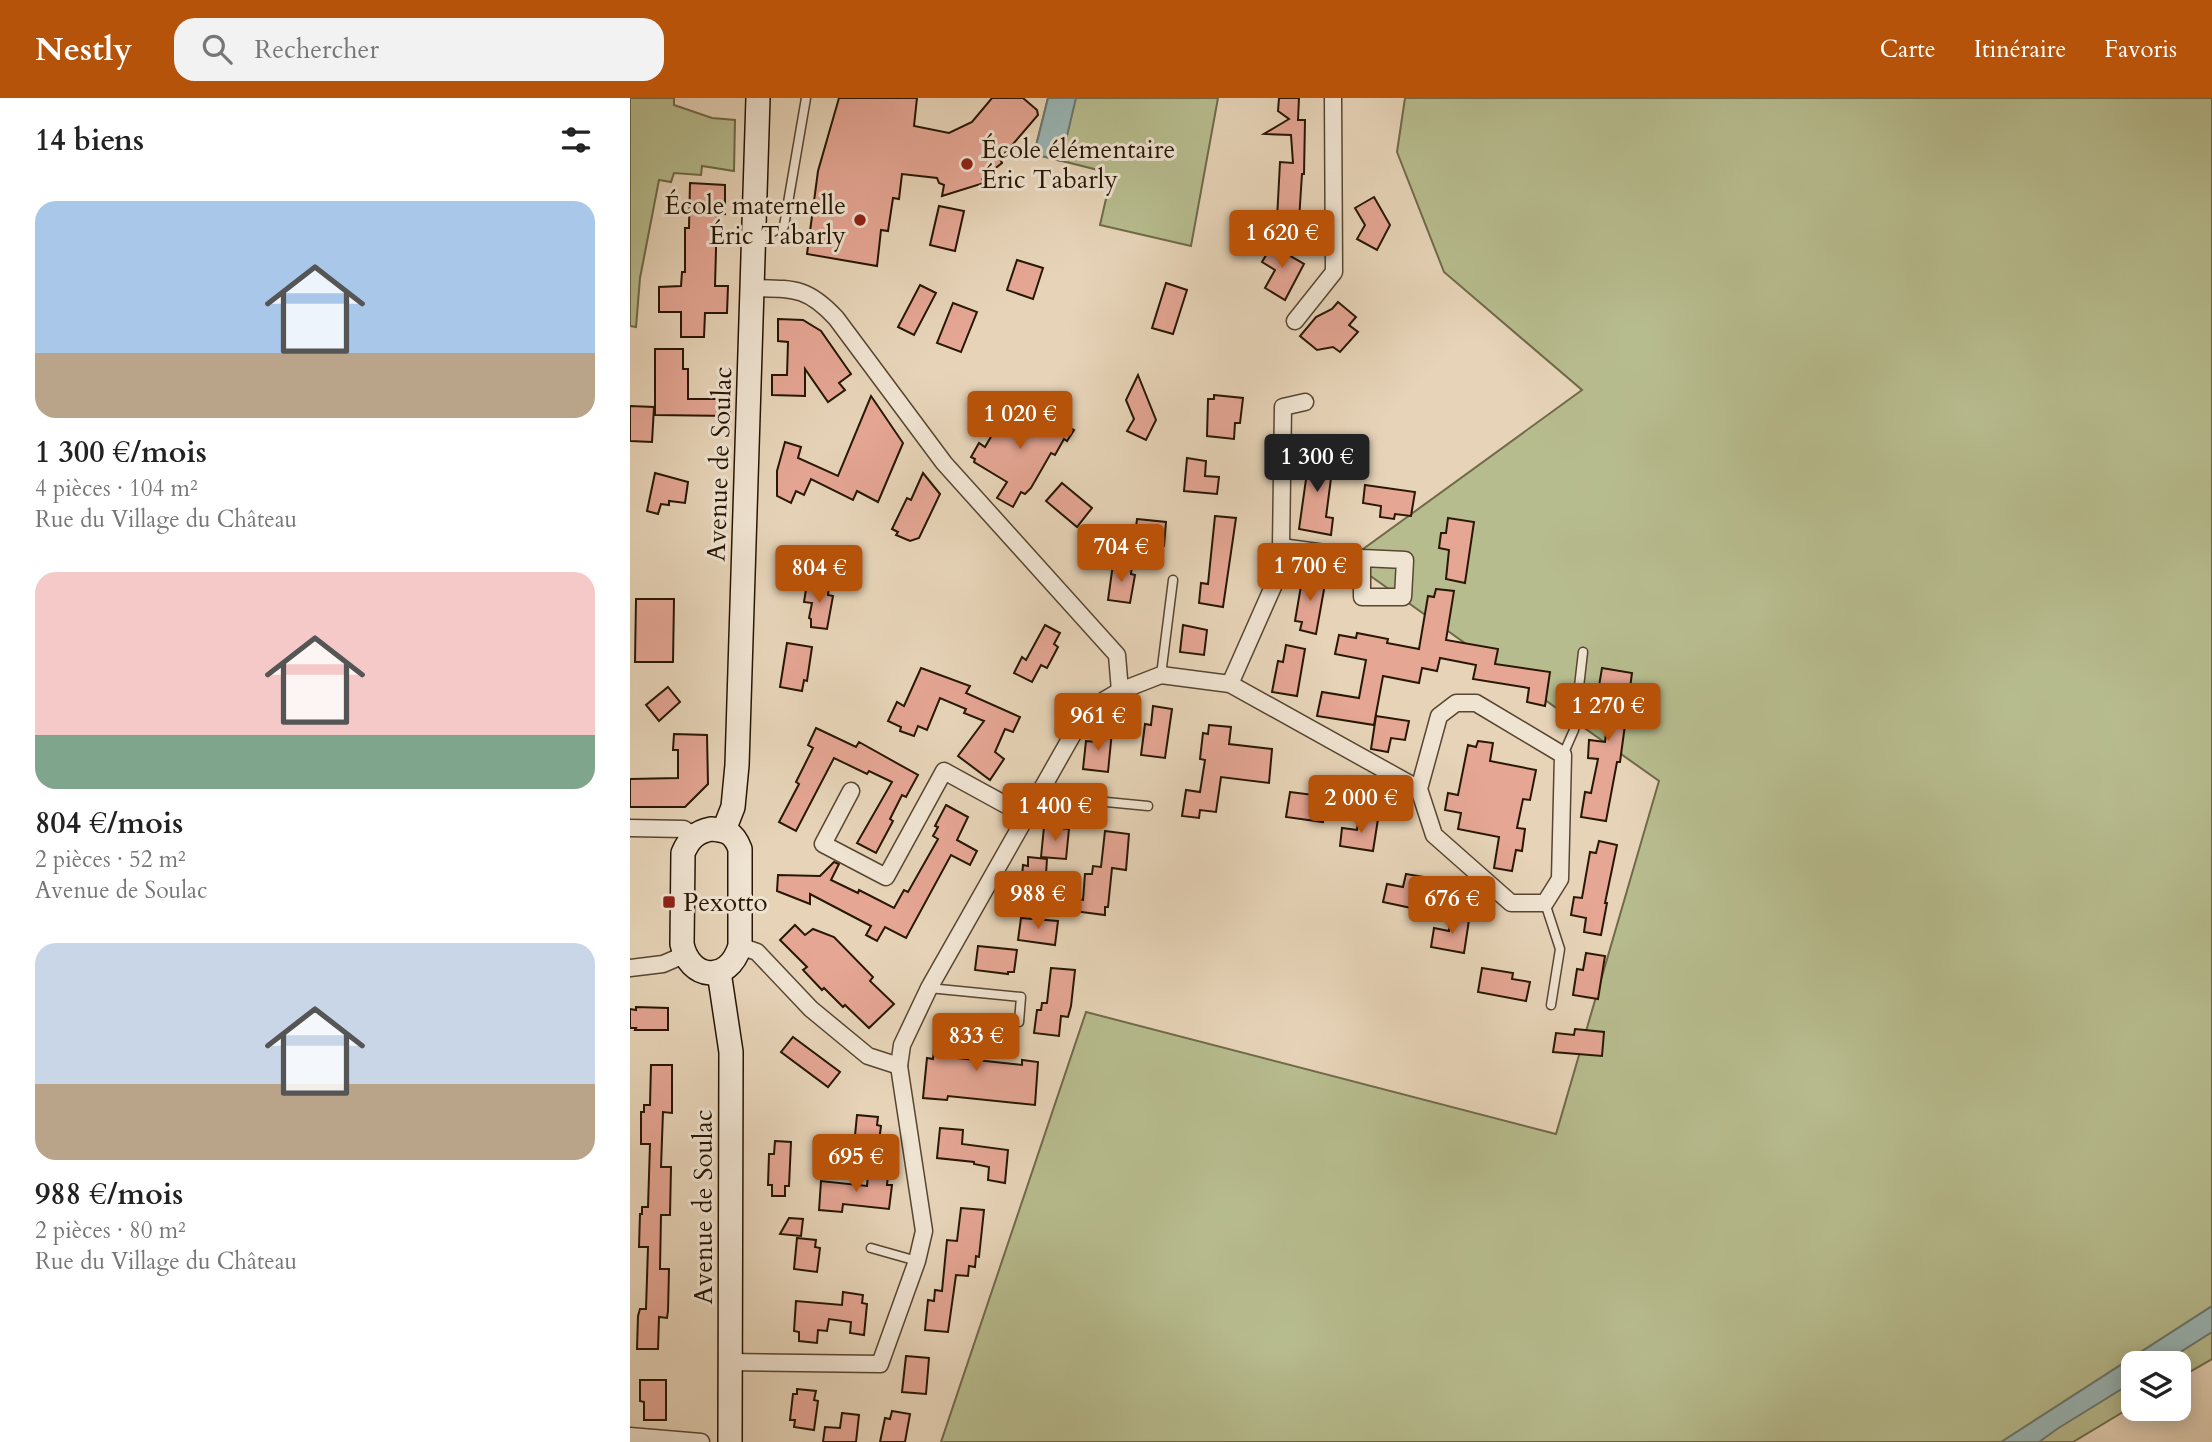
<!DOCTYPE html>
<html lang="fr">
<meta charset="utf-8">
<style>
body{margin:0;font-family:Cardo,serif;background:#f2f2f2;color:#222;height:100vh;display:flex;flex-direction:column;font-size:26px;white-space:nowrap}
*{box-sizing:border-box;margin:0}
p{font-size:23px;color:#767676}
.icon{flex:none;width:38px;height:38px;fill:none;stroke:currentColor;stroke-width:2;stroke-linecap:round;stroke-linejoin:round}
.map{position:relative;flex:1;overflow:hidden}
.side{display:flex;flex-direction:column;background:#fff;width:630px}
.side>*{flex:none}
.buttons{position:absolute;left:1491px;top:1253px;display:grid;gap:14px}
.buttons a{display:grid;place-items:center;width:70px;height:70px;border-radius:14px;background:#fff;box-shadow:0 4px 18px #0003;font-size:35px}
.price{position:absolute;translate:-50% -60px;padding:0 16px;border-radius:7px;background:#b45309;color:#fff;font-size:23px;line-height:46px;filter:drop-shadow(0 2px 4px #0008)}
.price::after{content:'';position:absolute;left:50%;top:42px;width:21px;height:16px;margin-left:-10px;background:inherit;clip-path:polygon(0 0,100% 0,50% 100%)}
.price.on{background:#222;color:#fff}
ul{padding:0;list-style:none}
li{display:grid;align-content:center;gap:14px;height:371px;padding:0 35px}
li span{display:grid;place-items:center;height:217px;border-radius:21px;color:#555}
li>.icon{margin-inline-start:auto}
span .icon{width:126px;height:126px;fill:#fffc;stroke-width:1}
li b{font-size:30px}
h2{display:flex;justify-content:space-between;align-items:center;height:84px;padding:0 35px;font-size:30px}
header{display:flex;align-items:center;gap:42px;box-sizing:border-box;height:98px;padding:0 35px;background:#b45309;color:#fff}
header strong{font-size:33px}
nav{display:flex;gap:38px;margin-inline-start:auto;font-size:24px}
.search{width:490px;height:63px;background:#f2f2f2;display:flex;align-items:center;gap:18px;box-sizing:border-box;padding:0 24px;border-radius:21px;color:#767676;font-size:26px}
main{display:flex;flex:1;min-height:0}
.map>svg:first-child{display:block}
</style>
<header>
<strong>Nestly</strong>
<div class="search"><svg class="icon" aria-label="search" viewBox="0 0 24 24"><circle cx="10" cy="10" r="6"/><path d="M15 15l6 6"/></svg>Rechercher</div>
<nav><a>Carte</a><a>Itinéraire</a><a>Favoris</a></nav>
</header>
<main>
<section class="side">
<h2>14 biens<svg class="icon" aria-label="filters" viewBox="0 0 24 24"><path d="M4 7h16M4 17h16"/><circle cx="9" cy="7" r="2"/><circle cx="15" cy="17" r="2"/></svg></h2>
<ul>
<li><span style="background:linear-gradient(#a9c7e8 70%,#b9a48a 0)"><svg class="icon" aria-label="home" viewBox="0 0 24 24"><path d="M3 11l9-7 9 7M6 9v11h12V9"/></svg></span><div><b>1 300 €/mois</b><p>4 pièces · 104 m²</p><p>Rue du Village du Château</p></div></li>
<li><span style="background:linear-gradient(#f6c9c9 75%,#7fa58c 0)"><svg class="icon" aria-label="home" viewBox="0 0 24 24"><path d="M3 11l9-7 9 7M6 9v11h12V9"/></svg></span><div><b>804 €/mois</b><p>2 pièces · 52 m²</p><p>Avenue de Soulac</p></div></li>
<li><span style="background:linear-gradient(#c9d6e8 65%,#b9a48a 0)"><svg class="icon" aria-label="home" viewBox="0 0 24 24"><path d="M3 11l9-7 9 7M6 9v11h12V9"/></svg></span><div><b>988 €/mois</b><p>2 pièces · 80 m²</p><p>Rue du Village du Château</p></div></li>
</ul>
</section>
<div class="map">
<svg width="1582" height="1344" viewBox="0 0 1582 1344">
<rect width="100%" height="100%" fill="#e7d4b8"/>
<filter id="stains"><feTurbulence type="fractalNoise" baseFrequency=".00286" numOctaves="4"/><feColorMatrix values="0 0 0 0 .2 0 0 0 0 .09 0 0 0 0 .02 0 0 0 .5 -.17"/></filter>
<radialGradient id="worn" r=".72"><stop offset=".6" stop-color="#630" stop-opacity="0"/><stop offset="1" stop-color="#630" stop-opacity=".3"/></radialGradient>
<!-- green -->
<g fill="#b7bc8e" stroke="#6f6a49" stroke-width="2">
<path d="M 0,0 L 44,0 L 44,7 L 82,20 L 105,22 L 104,73 L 72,68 L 71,77 L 44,75 L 41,84 L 29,82 L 10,180 L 6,229 L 0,228 Z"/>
<path d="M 418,0 L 588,0 L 561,148 L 470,127 L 478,92 L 477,81 L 468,72 L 404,56 Z"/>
<path d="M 775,0 L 1582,0 L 1582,1261 L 1549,1280 L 1549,1265 L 1503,1265 L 1503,1308 L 1443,1344 L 311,1344 L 456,914 L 926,1036 L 1029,683 L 718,462 L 952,292 L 814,174 L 767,54 Z"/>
</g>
<!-- water -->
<g fill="#99b7b7" stroke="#6b776f" stroke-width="2">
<path d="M 418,0 L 446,0 L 431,63 L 404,56 Z"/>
<path d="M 1582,1208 L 1582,1234 L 1533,1265 L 1503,1265 L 1503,1284 L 1427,1331 L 1409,1344 L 1371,1344 Z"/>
</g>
<!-- building -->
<g fill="#e5a694" stroke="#271704" stroke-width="2">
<path d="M 209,0 L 287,0 L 284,28 L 319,35 L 342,24 L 362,0 L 393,0 L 407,12 L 408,17 L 370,61 L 372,65 L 352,81 L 354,85 L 312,98 L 314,87 L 309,85 L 307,80 L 272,76 L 269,101 L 263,100 L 258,133 L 251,132 L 247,168 L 177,156 L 188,73 Z"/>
<path d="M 649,0 L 669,0 L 668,22 L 675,22 L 674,76 L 672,76 L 669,122 L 647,121 L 650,64 L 663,65 L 661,37 L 634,36 L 659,21 L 648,13 Z"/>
<path d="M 60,85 L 95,87 L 95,116 L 87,115 L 85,188 L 98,188 L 97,215 L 75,215 L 74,239 L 51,239 L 51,214 L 29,214 L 29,189 L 51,188 L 52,174 L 55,174 L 55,130 L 59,130 Z"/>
<path d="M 744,99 L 760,127 L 747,152 L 727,141 L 735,127 L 725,110 Z"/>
<path d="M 309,108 L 334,113 L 325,153 L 300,147 Z"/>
<path d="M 645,142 L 660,150 L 657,156 L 674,166 L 655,202 L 635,190 L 645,172 L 632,164 Z"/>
<path d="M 387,162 L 413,170 L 403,201 L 377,192 Z"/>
<path d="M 536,185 L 557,192 L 543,236 L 522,230 Z"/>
<path d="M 290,187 L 306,195 L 284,237 L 268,229 Z"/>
<path d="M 708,204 L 726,219 L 719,227 L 728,234 L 710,254 L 703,249 L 687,252 L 670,238 L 686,219 L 702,211 Z"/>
<path d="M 323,205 L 347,214 L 331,254 L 307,245 Z"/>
<path d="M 148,221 L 173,222 L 191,233 L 221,276 L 209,285 L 215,292 L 198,304 L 175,271 L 175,298 L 142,297 L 142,277 L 157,277 L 158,244 L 148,243 Z"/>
<path d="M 25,251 L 53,251 L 53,271 L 58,271 L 58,301 L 100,301 L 100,318 L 25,317 Z"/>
<path d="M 508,277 L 526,322 L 516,342 L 497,333 L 504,321 L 496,302 Z"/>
<path d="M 584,297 L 613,300 L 610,325 L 605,325 L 604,341 L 577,338 L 578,301 L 584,301 Z"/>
<path d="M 241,298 L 273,345 L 248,404 L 227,393 L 223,402 L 181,381 L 174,397 L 166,393 L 161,405 L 147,398 L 147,373 L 155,344 L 171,349 L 168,360 L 208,378 Z"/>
<path d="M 380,306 L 420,329 L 425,321 L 444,332 L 437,343 L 434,341 L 425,357 L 421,355 L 401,390 L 395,396 L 391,394 L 383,409 L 367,400 L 377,384 L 344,364 L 345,361 L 341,359 L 349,345 L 355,349 Z"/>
<path d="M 0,308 L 24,309 L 22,344 L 0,343 Z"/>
<path d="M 680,353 L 704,357 L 696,419 L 703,420 L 701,437 L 669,431 Z"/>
<path d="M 557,360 L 576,363 L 575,378 L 589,379 L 587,396 L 554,393 Z"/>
<path d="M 25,375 L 58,384 L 55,405 L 39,403 L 39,407 L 31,406 L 28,416 L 17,413 Z"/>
<path d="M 293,375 L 310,396 L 289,440 L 280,443 L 266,437 L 268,434 L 262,431 L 277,400 L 281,402 Z"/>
<path d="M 432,385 L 462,410 L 447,429 L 416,403 Z"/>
<path d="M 735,387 L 785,394 L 781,418 L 765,416 L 764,421 L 750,419 L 751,408 L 733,405 Z"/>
<path d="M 585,418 L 606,420 L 593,509 L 569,505 L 571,485 L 578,486 Z"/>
<path d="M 818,420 L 844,424 L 835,485 L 816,481 L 819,452 L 809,450 L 811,435 L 816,435 Z"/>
<path d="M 507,421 L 536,424 L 534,448 L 504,445 Z"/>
<path d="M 483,466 L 502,468 L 501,476 L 505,477 L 500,505 L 478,502 Z"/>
<path d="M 677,475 L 691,477 L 690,485 L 695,486 L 686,536 L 670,532 L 672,524 L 665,523 L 672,482 L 676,482 Z"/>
<path d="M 177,485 L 199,488 L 198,497 L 203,498 L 197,531 L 181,529 L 181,521 L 179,520 L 182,505 L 174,504 Z"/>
<path d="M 806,491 L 824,493 L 816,542 L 868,551 L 865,566 L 920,574 L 915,608 L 897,604 L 899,590 L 843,581 L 846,567 L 810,560 L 807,573 L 792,570 L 789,585 L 753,578 L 744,627 L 687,618 L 692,594 L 729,600 L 736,562 L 705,556 L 709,537 L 726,540 L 727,535 L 758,541 L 757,545 L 789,551 L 798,498 L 804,499 Z"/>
<path d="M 6,501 L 44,501 L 43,564 L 5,564 Z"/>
<path d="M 415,527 L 430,535 L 424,546 L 428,549 L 417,570 L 411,567 L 402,584 L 384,575 L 392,559 L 396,562 Z"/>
<path d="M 553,527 L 577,532 L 574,557 L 550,554 Z"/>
<path d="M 157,545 L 182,549 L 177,583 L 174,582 L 172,593 L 150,589 Z"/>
<path d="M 656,547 L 675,551 L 667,598 L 642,594 L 648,563 L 653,564 Z"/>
<path d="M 291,570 L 340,588 L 336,595 L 390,619 L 383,634 L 375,631 L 365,654 L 374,661 L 360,682 L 328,658 L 354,623 L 334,615 L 336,611 L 310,600 L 297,632 L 288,628 L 284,638 L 270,633 L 271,629 L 258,623 L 267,604 L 274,608 Z"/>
<path d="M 972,570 L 1002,575 L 990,664 L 987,664 L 976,723 L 951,719 L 955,694 L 961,695 L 968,661 L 958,660 L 959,642 L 975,644 L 979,608 L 972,607 L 973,600 L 967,600 Z"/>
<path d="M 38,589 L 50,604 L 29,623 L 16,607 Z"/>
<path d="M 523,608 L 542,611 L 535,660 L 511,657 L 515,626 L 521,627 Z"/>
<path d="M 746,618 L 779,623 L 775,642 L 761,640 L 758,654 L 741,651 Z"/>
<path d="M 579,627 L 601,629 L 599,646 L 642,651 L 639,685 L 591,679 L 586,714 L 570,712 L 569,720 L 552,718 L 556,692 L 570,694 L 575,662 L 570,661 L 573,635 L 578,636 Z"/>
<path d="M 186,630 L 226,649 L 229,644 L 288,677 L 276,699 L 272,697 L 260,721 L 263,723 L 246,755 L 227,745 L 262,684 L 239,673 L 237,676 L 204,660 L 166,733 L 149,724 L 169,686 L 166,684 L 183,650 L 178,647 Z"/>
<path d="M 468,632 L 482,633 L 478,674 L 453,671 L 456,643 L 467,644 Z"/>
<path d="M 44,636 L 77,637 L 78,686 L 55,709 L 0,709 L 0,681 L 48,680 L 48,652 L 43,652 Z"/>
<path d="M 848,643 L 863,645 L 860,663 L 906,672 L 900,702 L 893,701 L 887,730 L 895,731 L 892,753 L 886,752 L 882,773 L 864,770 L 869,739 L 828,731 L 831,715 L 815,712 L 818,695 L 828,697 L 838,647 L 846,649 Z"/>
<path d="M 660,694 L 684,697 L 683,703 L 695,705 L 693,724 L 656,719 Z"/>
<path d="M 316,707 L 338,719 L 327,742 L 347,753 L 340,767 L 321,757 L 276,840 L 255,829 L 247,843 L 236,837 L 241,828 L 180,796 L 180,806 L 147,793 L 148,777 L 190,778 L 204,764 L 209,766 L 201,782 L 228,795 L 229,792 L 264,810 L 274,792 L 278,794 L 308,741 L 303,738 L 308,729 L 305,728 Z"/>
<path d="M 729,718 L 748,721 L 743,753 L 710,748 L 712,730 L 727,732 Z"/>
<path d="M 414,729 L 439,731 L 436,761 L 411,759 Z"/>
<path d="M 475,733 L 499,736 L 496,772 L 482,770 L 478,809 L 475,809 L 475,817 L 428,811 L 429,799 L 453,802 L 455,776 L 462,776 L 463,768 L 471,769 Z"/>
<path d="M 969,743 L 987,747 L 975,805 L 977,805 L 971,837 L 954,834 L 956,820 L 941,817 L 944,799 L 952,800 L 960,754 L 966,755 Z"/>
<path d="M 398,759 L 417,761 L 415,791 L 391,790 L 393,767 L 398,768 Z"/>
<path d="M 776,776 L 794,779 L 786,811 L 753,804 L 757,786 L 773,789 Z"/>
<path d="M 821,818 L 839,822 L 834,855 L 801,849 L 804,830 L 819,833 Z"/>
<path d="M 391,820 L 428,823 L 425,847 L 388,842 Z"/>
<path d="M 165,827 L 175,837 L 183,831 L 204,839 L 243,879 L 240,883 L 264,906 L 239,930 L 215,907 L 213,909 L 194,890 L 192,892 L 173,872 L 177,869 L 150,842 Z"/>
<path d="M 348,848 L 387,852 L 384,874 L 378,874 L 378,876 L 345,872 Z"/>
<path d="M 956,855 L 975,858 L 968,901 L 943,897 L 947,871 L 953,872 Z"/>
<path d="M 421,870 L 445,872 L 441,908 L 438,919 L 431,918 L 429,938 L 404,935 L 407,912 L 411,912 L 412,905 L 417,905 Z"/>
<path d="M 852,870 L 883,875 L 882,881 L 900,884 L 896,903 L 848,894 Z"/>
<path d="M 6,909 L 38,910 L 38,932 L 5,932 L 6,930 L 0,930 L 0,911 L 6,912 Z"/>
<path d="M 310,920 L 333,923 L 328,960 L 392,967 L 392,962 L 408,964 L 405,1007 L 318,998 L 317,1002 L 293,1000 L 297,960 L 303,961 L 304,951 L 307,950 Z"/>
<path d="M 945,931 L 974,934 L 972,958 L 923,954 L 926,935 L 944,937 Z"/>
<path d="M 163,939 L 210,974 L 198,989 L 151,954 Z"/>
<path d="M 21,967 L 42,967 L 42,1015 L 33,1014 L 31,1069 L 41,1069 L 40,1117 L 31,1117 L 30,1171 L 39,1171 L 38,1213 L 37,1220 L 29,1219 L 28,1251 L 7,1251 L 8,1218 L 10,1211 L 16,1211 L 18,1149 L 9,1149 L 10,1116 L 12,1116 L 12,1109 L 18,1109 L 20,1046 L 11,1046 L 11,1014 L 14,1014 L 14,1007 L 20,1007 Z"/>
<path d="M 227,1017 L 248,1019 L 247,1027 L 251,1028 L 248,1051 L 224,1048 Z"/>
<path d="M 310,1030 L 333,1032 L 332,1046 L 378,1052 L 375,1085 L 358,1082 L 359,1069 L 344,1066 L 344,1064 L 307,1060 Z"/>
<path d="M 145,1043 L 161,1044 L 159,1088 L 155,1088 L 155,1098 L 142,1098 L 142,1087 L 138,1087 L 139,1056 L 144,1056 Z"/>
<path d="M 238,1076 L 258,1078 L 257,1087 L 262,1087 L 259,1111 L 213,1106 L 212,1114 L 189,1112 L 191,1083 L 237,1088 Z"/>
<path d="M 331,1110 L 354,1112 L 349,1159 L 346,1158 L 345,1169 L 339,1168 L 338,1178 L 326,1177 L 318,1234 L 295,1232 L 298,1202 L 304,1203 L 305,1192 L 312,1193 L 317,1142 L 327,1143 Z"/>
<path d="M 159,1120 L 173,1121 L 171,1138 L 150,1136 Z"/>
<path d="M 167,1140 L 186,1142 L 185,1149 L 190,1150 L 187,1174 L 164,1171 Z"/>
<path d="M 213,1194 L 233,1197 L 232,1205 L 237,1206 L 234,1237 L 220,1235 L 221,1224 L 199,1221 L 197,1233 L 188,1232 L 187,1245 L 169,1243 L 169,1234 L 164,1233 L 166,1203 L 212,1207 Z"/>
<path d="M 276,1258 L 299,1260 L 296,1296 L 272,1294 Z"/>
<path d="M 10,1282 L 36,1282 L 36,1322 L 14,1322 L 14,1304 L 10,1303 Z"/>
<path d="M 167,1291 L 186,1293 L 184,1302 L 188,1303 L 184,1332 L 164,1329 L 165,1322 L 160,1322 L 163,1296 L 167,1296 Z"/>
<path d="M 262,1313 L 280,1316 L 275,1344 L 250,1344 L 255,1320 L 260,1321 Z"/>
<path d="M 212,1315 L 229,1317 L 226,1344 L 193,1344 L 195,1329 L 210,1330 Z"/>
</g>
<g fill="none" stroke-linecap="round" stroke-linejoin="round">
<defs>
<g id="service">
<path d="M 127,142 L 154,128 L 176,0"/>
<path d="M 531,577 L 543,482"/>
<path d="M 933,657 L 944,632 L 953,554"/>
<path d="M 415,687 L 466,703 L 518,708"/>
<path d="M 915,805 L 930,851 L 921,907"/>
<path d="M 299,890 L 391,899 L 389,924"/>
<path d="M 241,1150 L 287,1163"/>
</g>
<g id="minor">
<path d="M 123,190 C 164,191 177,189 206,220 L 314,365 L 487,557 L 490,593"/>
<path d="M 665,223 L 704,174 L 703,0"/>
<path d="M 651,449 L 732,460 L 775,462 L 773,499 L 732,499 L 732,460"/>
<path d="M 600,586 L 646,482 L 651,449 L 653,309 L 675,304"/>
<path d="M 221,693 L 193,746 L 256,779 L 314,673 L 398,719"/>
<path d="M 0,730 L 54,731 L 64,738"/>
<path d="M 110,848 L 127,854 L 181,911 L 238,958 L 269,968"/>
<path d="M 0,870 L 33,866 L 54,857"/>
<path d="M 100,1264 L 250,1266 L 287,1163 L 294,1133 L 269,968 L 272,947 L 299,890 L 456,613 L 490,593 L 531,577 L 600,586 L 789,691 L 804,737 L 881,805 L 915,805 L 930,781 L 933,657 L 846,605 L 826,605 L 809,618 L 789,691"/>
<path d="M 0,1338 L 71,1344"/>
</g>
<g id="secondary">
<path d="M 81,731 C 97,732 104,735 110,751 L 110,848 C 98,887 59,881 52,846 L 53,755 C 59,741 66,734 81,731 Z"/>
<path d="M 94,732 L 103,709 L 107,667 L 128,0"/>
<path d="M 89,874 L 101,954 L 100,1344"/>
</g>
</defs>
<!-- service casing -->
<use href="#service" stroke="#574631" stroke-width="11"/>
<!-- minor casing -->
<use href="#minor" stroke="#574631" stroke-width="19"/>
<!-- secondary casing -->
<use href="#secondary" stroke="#271704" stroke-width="26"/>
<!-- service -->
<use href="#service" stroke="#efe3d1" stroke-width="8"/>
<!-- minor -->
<use href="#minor" stroke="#efe3d1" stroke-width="16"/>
<!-- secondary -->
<use href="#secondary" stroke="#efe3d1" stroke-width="23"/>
</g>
<!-- markers -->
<g fill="#8f2418" stroke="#efe3d1" stroke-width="2.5">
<circle cx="337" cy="66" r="7"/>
<circle cx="230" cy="122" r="7"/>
<rect x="32" y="797" width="14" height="14" rx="3.5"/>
</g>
<g text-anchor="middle" stroke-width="6" stroke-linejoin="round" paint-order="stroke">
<!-- poi labels -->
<g font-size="26" fill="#271704" stroke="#efe3d1" text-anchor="start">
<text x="351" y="60">École élémentaire<tspan x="351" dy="30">Éric Tabarly</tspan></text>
<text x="216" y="116" text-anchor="end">École maternelle<tspan x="216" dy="30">Éric Tabarly</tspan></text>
<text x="53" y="813">Pexotto</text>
</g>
<!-- street labels -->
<g font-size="26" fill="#271704" stroke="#efe3d1">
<text transform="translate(89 366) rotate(-88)" y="9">Avenue de Soulac</text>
<text transform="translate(73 1109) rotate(-90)" y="9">Avenue de Soulac</text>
</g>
</g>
<rect width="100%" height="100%" filter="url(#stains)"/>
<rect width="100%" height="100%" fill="url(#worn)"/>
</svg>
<div class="buttons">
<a><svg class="icon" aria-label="layers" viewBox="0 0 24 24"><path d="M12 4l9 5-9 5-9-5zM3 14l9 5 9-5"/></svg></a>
</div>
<b class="price" style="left:652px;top:172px">1 620 €</b>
<b class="price" style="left:390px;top:353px">1 020 €</b>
<b class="price on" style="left:687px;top:396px">1 300 €</b>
<b class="price" style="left:491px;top:486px">704 €</b>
<b class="price" style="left:680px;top:505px">1 700 €</b>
<b class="price" style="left:189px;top:507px">804 €</b>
<b class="price" style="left:978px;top:645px">1 270 €</b>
<b class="price" style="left:468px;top:655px">961 €</b>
<b class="price" style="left:731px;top:737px">2 000 €</b>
<b class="price" style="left:425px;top:745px">1 400 €</b>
<b class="price" style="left:408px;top:833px">988 €</b>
<b class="price" style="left:822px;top:838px">676 €</b>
<b class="price" style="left:346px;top:975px">833 €</b>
<b class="price" style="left:226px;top:1096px">695 €</b>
</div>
</main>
